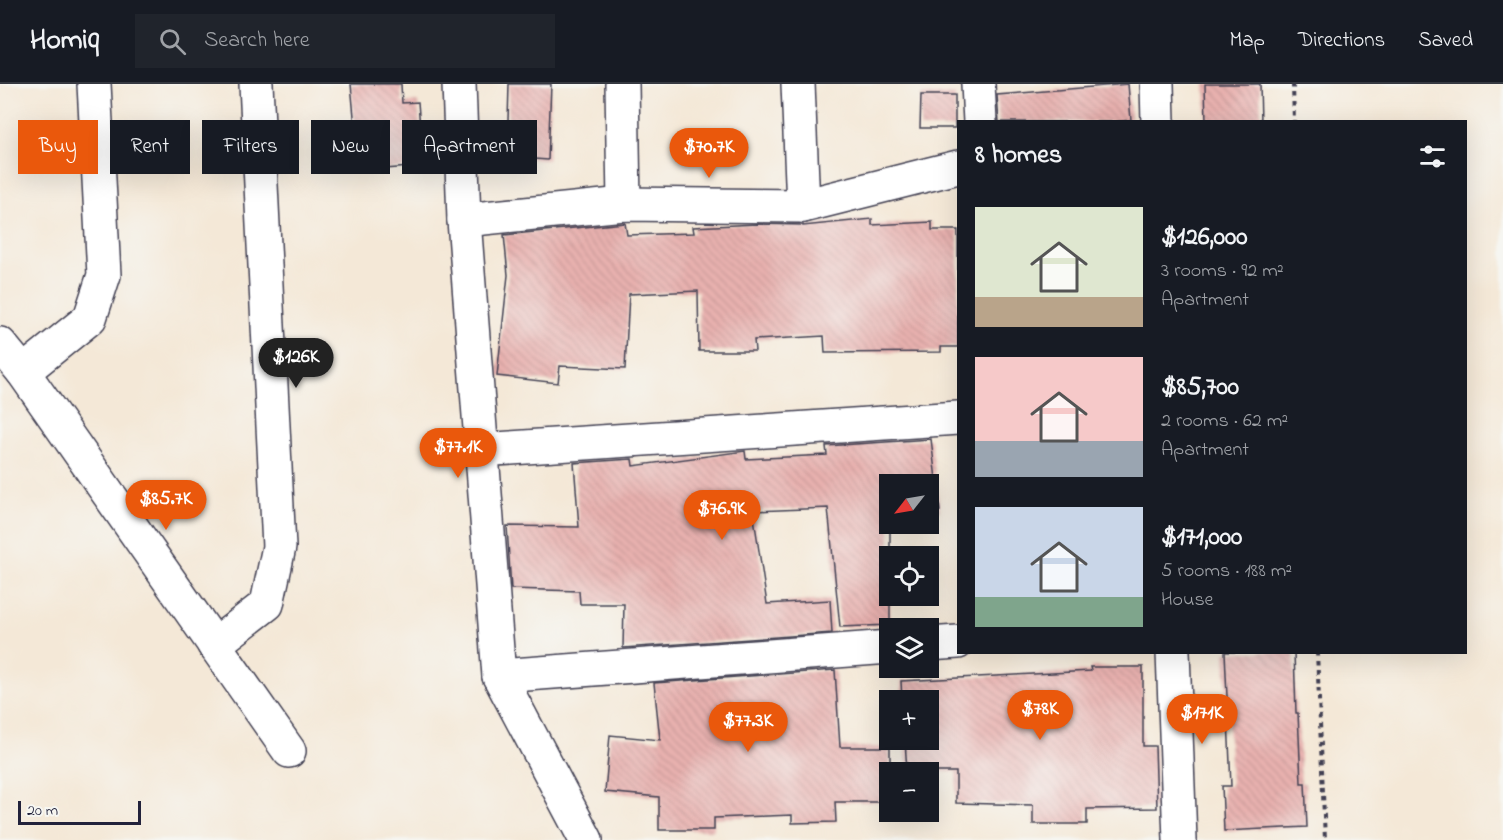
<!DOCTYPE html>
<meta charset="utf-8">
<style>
body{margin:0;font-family:"Indie Flower",sans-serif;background:#20242c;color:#f1f3f6;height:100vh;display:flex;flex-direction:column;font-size:22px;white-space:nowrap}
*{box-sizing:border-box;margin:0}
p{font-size:20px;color:#9ea1a6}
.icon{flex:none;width:33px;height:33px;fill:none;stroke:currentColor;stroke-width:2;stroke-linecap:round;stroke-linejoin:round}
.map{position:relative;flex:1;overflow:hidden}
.side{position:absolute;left:957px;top:36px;width:510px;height:534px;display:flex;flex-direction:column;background:#171b24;border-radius:0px;box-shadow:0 6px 24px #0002}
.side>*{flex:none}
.banner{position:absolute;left:18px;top:36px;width:570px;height:54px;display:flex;gap:12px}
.needle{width:39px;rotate:239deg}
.fabs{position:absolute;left:879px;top:390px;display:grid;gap:12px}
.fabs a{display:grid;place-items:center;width:60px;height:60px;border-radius:0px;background:#171b24;box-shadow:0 6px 24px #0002;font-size:30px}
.scale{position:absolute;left:18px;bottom:15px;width:123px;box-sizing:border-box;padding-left:6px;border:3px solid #22223b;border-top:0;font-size:16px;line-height:21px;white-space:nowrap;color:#22223b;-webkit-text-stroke:4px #f6f6f2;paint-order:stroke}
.price{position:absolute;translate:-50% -51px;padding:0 14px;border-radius:21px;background:#ea580c;color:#fff;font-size:20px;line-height:39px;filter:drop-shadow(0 2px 3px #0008)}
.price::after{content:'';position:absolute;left:50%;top:36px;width:18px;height:14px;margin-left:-9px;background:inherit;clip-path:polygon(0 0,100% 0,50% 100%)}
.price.active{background:#222;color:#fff}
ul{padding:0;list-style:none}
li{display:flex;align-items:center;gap:18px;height:150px;padding:0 18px}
li span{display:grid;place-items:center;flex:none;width:168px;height:120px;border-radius:0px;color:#555}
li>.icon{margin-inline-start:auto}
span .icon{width:72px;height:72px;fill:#fffc;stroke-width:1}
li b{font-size:26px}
h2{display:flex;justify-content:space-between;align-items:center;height:72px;padding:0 18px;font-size:26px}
.tag{padding:0 21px;border-radius:0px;background:#171b24;box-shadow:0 6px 24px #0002;font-size:21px;line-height:54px}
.tag.active{background:#ea580c;color:#fff}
header{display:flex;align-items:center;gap:36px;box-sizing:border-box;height:84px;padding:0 30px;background:#171b24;border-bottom:2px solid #363941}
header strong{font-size:28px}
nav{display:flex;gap:33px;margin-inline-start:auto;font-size:21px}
.search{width:420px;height:54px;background:#20242c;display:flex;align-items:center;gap:15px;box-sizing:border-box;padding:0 21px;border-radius:0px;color:#9ea1a6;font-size:22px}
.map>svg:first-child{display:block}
</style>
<header>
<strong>Homiq</strong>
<div class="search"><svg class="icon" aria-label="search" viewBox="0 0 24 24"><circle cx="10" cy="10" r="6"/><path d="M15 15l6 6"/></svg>Search here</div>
<nav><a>Map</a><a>Directions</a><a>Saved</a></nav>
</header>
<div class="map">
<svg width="1503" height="756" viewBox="0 0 1503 756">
<defs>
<pattern id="building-back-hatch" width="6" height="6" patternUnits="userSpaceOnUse" patternTransform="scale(1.5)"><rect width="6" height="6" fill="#e8b1af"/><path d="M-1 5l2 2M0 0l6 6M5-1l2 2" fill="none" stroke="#c79897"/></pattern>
</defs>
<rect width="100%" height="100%" fill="#f6f6f2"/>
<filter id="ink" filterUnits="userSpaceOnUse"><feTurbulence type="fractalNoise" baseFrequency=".0167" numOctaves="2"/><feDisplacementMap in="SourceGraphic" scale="12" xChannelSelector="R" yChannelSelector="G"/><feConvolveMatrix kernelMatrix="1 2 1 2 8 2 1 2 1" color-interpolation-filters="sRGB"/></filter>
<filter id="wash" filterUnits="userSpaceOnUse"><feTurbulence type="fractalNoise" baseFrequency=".008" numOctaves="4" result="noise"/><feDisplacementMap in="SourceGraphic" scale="24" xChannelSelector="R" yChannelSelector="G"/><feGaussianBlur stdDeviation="1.35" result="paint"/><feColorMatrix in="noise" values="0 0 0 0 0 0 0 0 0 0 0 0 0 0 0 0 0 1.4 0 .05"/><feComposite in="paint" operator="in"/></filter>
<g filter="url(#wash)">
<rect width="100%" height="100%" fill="#f4e8d7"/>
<g id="blocks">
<!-- building -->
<g fill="url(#building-back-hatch)">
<path d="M 351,0 L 401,0 L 402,19 L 418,18 L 423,82 L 359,87 Z"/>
<path d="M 509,0 L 551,0 L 548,76 L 507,73 Z"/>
<path d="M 1128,0 L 1131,36 L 1112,38 L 999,38 L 997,11 Z"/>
<path d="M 1205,0 L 1260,0 L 1261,38 L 1206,38 Z"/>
<path d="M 921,11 L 955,11 L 955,44 L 920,44 Z"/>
<path d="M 872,135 L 872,141 L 932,138 L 932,146 L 958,146 L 958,263 L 941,263 L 941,268 L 825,269 L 824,252 L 754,256 L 755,267 L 699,267 L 698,207 L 629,210 L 625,285 L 560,282 L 558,299 L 497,292 L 508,191 L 504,151 L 625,139 L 627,151 L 694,149 L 693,143 L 757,140 L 803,141 L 803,142 Z"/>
<path d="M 931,355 L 940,427 L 928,428 L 928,400 L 890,400 L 890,541 L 840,543 L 828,424 L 753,427 L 767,520 L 830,516 L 832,549 L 623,564 L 624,520 L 580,520 L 579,507 L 511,505 L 507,442 L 579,443 L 574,379 L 632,375 L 633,382 L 745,367 L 746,375 L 827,371 L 826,362 Z"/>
<path d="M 1225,568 L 1294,568 L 1296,629 L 1298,629 L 1301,699 L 1305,699 L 1307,743 L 1224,747 L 1222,702 L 1231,702 Z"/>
<path d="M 1090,583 L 1143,583 L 1143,662 L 1155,662 L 1157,724 L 1087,725 L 1087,740 L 1033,740 L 1033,721 L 956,719 L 956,688 L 907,688 L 905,656 L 928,656 L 928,616 L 902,616 L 901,597 L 1091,587 Z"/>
<path d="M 835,586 L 840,663 L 890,663 L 890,718 L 835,718 L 836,738 L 792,739 L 792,731 L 714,734 L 714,746 L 659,746 L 659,713 L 605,708 L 610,651 L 660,656 L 654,599 Z"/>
</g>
</g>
</g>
<g filter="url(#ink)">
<use href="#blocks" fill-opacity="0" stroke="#424052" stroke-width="1.5"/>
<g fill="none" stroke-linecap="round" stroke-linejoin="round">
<defs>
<g id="street">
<path d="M 459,0 L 464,136 L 499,592 L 586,756"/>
<path d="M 622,0 L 624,120"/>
<path d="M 798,0 L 803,122"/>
<path d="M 978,0 L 980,38"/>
<path d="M 1157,0 L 1158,38"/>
<path d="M 464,136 L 624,120 L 803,122 L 958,83"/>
<path d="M 0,260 L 23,288 L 289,667"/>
<path d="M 23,288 L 90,234 L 104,191 L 94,0"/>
<path d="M 481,366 L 958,334"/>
<path d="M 928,560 L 958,558"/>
<path d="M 214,561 L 267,520 L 279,463 L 256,0"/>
<path d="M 1173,568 L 1180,756"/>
<path d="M 499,592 L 890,563"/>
</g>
</defs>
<!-- street casing -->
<use href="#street" stroke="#424052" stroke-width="36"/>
<!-- path -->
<g stroke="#424052" stroke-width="4" stroke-dasharray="4.5 4.5" stroke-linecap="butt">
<path d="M 1293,0 L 1294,38"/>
<path d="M 1317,568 L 1325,756"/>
</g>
<!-- street -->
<use href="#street" stroke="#fff" stroke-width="33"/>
</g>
</g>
</svg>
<div class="fabs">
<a><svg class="needle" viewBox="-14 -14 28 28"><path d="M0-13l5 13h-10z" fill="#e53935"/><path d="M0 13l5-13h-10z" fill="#9ea1a6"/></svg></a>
<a><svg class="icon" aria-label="locate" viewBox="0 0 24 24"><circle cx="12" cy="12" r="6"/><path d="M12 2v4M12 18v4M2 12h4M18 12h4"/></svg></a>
<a><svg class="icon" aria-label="layers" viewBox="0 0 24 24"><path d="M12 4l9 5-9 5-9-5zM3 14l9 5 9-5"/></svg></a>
<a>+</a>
<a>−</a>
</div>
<div class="scale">20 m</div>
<b class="price" style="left:709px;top:95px">$70.7K</b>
<b class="price active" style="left:296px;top:305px">$126K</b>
<b class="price" style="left:458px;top:395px">$77.1K</b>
<b class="price" style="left:166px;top:447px">$85.7K</b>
<b class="price" style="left:722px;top:457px">$76.9K</b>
<b class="price" style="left:1040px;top:657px">$78K</b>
<b class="price" style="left:1202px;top:661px">$171K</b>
<b class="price" style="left:748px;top:669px">$77.3K</b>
<div class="banner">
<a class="tag active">Buy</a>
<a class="tag">Rent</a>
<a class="tag">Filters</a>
<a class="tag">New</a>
<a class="tag">Apartment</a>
</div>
<section class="side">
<h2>8 homes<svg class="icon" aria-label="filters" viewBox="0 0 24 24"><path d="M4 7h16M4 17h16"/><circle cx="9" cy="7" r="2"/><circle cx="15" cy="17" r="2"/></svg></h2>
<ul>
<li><span style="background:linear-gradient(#dfe7d0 75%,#b9a48a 0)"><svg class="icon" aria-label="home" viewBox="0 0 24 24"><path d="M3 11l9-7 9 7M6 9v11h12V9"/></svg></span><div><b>$126,000</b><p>3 rooms · 92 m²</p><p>Apartment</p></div></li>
<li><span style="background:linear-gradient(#f6c9c9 70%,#9aa5b1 0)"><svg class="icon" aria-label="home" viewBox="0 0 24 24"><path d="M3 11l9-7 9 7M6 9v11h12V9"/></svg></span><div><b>$85,700</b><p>2 rooms · 62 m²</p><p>Apartment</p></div></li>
<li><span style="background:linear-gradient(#c9d6e8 75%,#7fa58c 0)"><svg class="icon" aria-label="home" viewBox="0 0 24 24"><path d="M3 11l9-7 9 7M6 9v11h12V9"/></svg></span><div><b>$171,000</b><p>5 rooms · 188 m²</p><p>House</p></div></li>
</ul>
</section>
</div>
